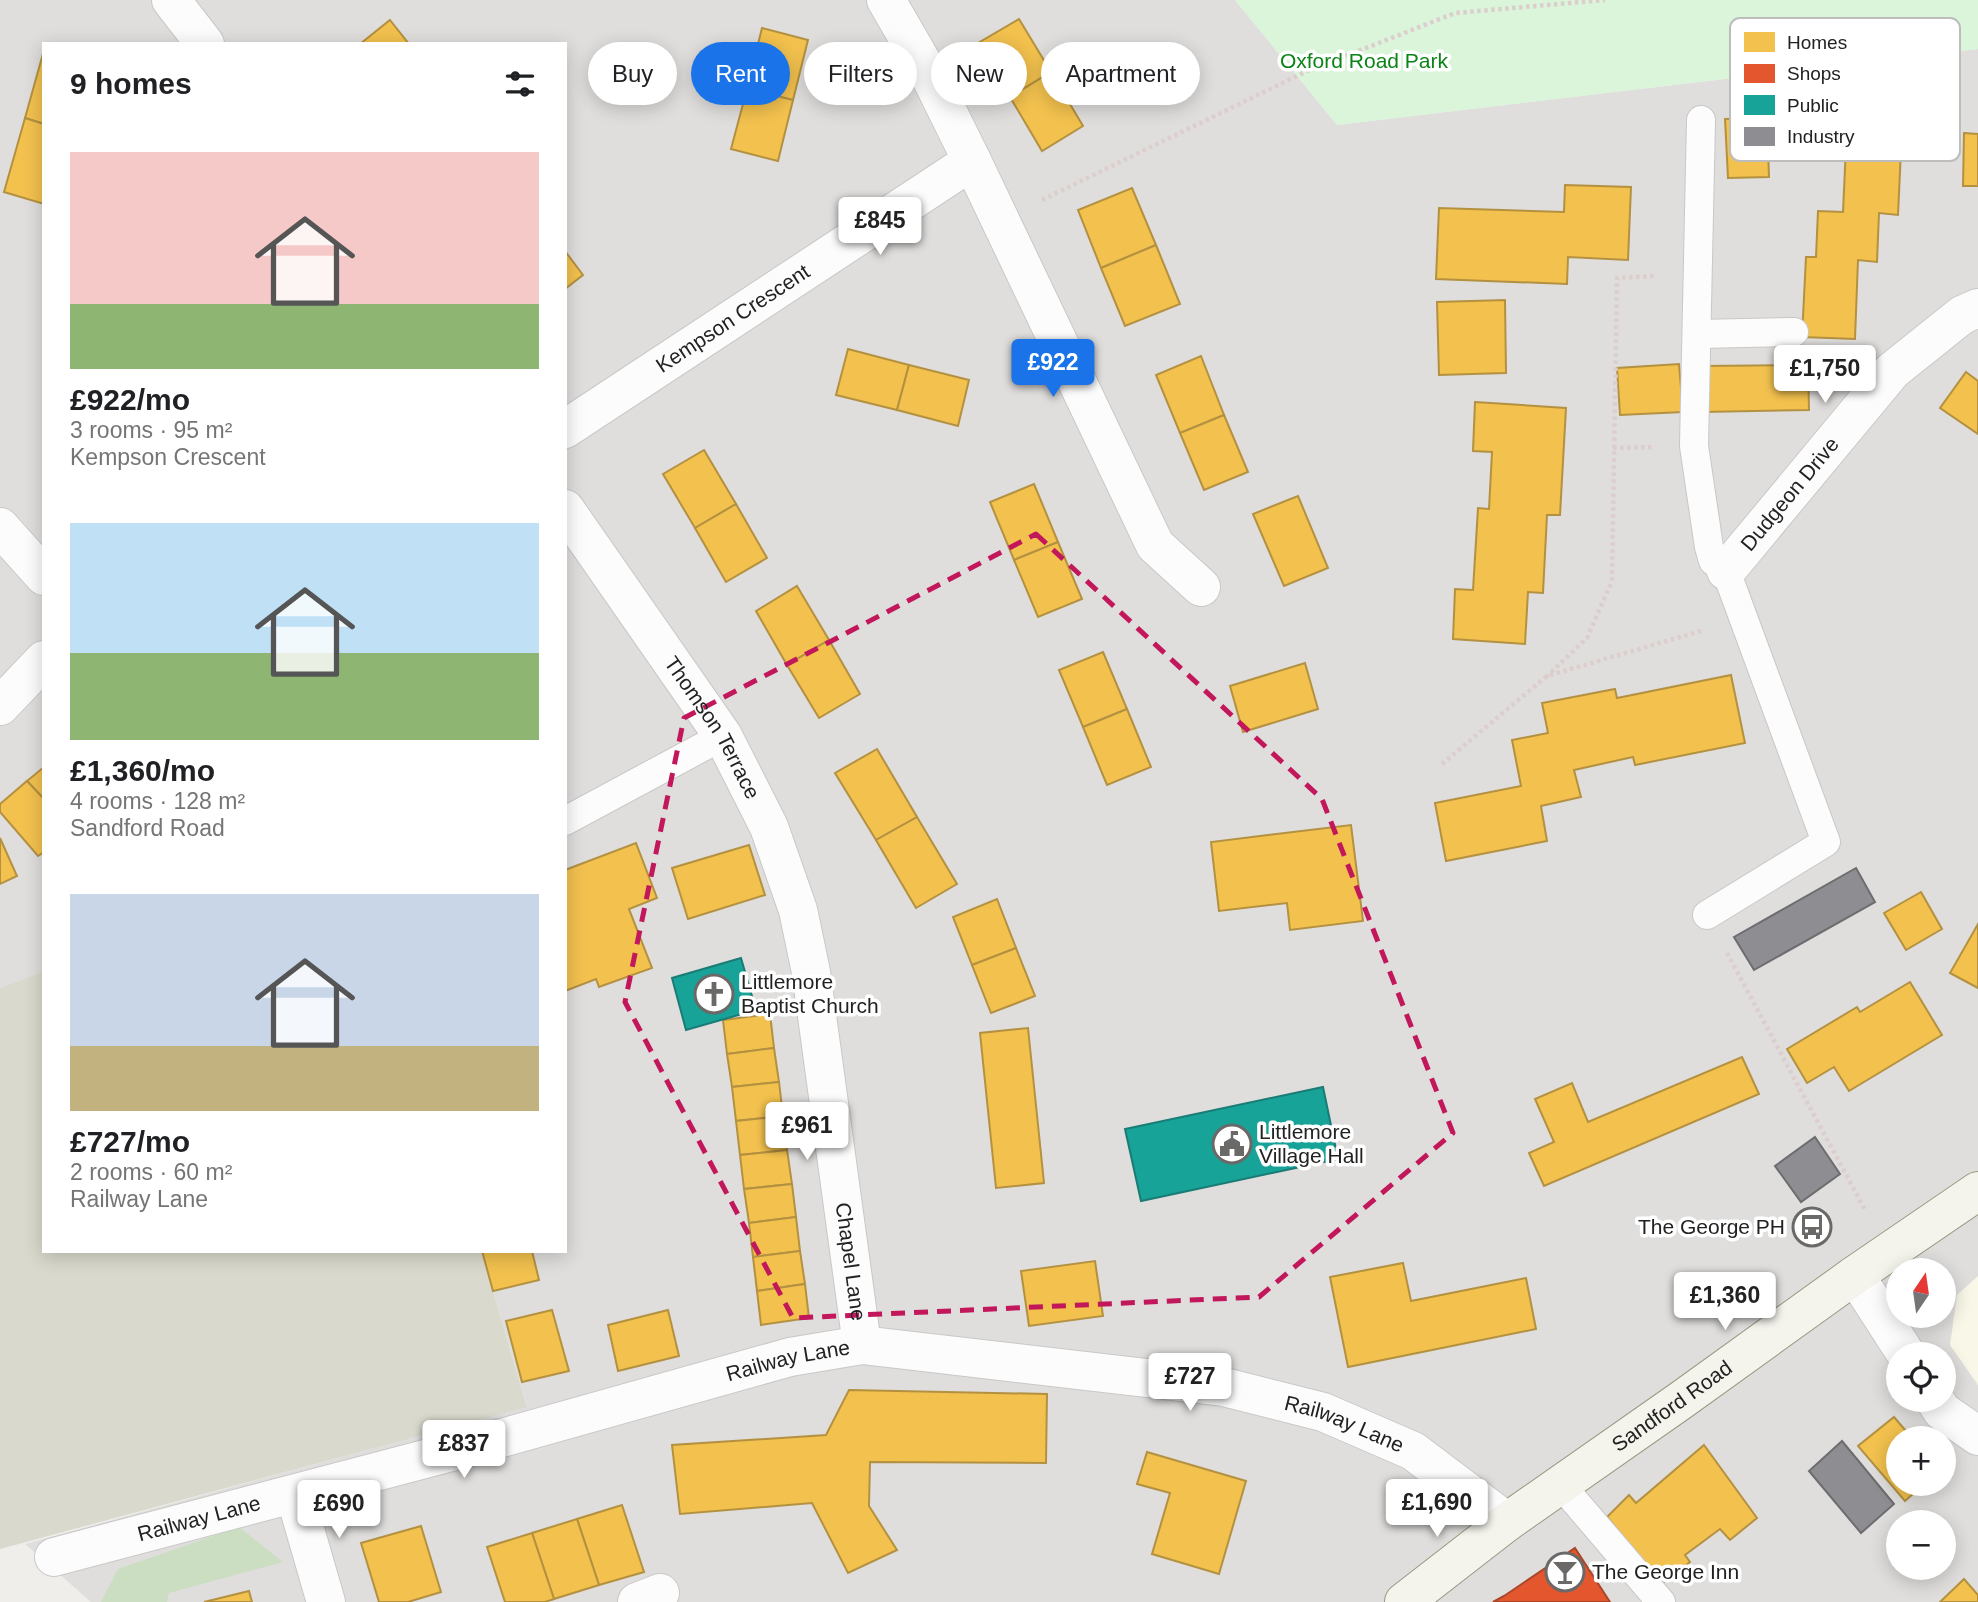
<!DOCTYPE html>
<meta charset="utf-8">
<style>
body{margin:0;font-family:Arial,sans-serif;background:#f6f6f6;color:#202124;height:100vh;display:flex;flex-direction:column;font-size:26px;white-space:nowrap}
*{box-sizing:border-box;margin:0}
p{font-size:23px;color:#757577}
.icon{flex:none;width:38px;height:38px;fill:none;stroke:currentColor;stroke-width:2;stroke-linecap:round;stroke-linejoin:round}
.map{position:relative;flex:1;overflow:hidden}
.sheet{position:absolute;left:42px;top:42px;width:525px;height:1211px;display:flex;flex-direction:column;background:#fff;border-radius:0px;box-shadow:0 4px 18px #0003}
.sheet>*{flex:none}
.hud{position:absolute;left:588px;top:42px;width:665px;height:63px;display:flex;gap:14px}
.needle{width:46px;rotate:13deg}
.buttons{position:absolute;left:1886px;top:1258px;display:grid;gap:14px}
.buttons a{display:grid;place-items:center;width:70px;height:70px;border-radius:50%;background:#fff;box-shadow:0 4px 18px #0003;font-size:35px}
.price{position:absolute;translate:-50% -60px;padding:0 16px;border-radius:7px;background:#fff;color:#222;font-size:23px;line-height:46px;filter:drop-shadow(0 2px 4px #0008)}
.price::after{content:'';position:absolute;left:50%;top:42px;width:21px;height:16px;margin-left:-10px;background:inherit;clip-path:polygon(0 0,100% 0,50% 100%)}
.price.selected{background:#1a73e8;color:#fff}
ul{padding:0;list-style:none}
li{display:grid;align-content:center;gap:14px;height:371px;padding:0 28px}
li span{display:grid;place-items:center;height:217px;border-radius:0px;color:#555}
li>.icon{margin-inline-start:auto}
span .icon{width:126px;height:126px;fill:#fffc;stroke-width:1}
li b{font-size:30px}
h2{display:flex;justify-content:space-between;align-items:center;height:84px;padding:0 28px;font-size:30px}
.pill{padding:0 24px;border-radius:32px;background:#fff;box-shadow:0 4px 18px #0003;font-size:24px;line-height:63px}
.pill.selected{background:#1a73e8;color:#fff}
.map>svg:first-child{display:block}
</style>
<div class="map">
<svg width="1978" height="1602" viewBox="0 0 1978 1602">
<rect width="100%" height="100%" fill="#f0eeeb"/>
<!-- residential -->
<path fill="#dfdedc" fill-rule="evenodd" d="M 0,0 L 1235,0 L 1337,125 L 1978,49 L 1978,1602 L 91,1602 L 25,1544 L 527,1406 L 481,1251 L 565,1251 L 565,44 L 44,44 L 44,971 L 0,988 ZM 1899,1270 L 1944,1270 L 1944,1316 L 1899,1316 ZM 1899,1354 L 1944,1354 L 1944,1400 L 1899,1400 ZM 1899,1438 L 1944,1438 L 1944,1484 L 1899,1484 ZM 1899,1522 L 1944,1522 L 1944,1568 L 1899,1568 Z"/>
<!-- education -->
<path fill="#f8f7e8" d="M 1978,1276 L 1978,1385 L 1950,1345 L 1957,1295 Z"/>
<!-- construction -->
<path fill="#d9d9cd" d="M 44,971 L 44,1251 L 481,1251 L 527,1407 L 0,1549 L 0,988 Z"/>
<!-- forest -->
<path fill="#cbdec1" d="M 239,1527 L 283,1562 L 169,1593 L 167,1602 L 101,1602 L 118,1569 Z"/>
<!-- park -->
<path fill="#daf5da" d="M 1235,0 L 1978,0 L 1978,49 L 1337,125 Z"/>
<!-- homes -->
<g fill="#f2c14e" stroke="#b49141" stroke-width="2">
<path d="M 1019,19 L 1051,72 L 1010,97 L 978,43 Z"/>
<path d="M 390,20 L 409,44 L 360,44 Z"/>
<path d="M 762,28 L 808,40 L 793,100 L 747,89 Z"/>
<path d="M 44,50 L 44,124 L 25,118 Z"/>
<path d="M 1051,72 L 1083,126 L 1042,151 L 1010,97 Z"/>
<path d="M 1849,81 L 1904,84 L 1898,215 L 1879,213 L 1877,262 L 1858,260 L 1855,339 L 1802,337 L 1806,257 L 1816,257 L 1818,211 L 1843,212 Z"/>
<path d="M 747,89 L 793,100 L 778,161 L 731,149 Z"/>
<path d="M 25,118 L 44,124 L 44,204 L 4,192 Z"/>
<path d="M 1767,118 L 1769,177 L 1728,178 L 1725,119 Z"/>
<path d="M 1964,133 L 1978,134 L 1978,186 L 1963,186 Z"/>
<path d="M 1565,185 L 1631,187 L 1628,260 L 1568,257 L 1567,284 L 1436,279 L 1439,208 L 1564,212 Z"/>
<path d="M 1132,188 L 1156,245 L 1101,268 L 1078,210 Z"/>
<path d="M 1156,245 L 1180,304 L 1125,326 L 1101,268 Z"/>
<path d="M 565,251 L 583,275 L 565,289 Z"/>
<path d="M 1505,300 L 1506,373 L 1439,375 L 1437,302 Z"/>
<path d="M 848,349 L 909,365 L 897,410 L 836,395 Z"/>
<path d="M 1201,356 L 1224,415 L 1180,433 L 1156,375 Z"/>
<path d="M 1679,364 L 1683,412 L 1620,415 L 1617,368 Z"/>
<path d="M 909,365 L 969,380 L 958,426 L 897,410 Z"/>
<path d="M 1808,365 L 1809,410 L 1703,412 L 1702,366 Z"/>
<path d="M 1966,372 L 1978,381 L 1978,434 L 1940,408 Z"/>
<path d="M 1475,402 L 1566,408 L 1560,515 L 1547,515 L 1543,593 L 1528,592 L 1525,644 L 1453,639 L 1455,589 L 1473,590 L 1478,508 L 1489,509 L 1492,452 L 1473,451 Z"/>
<path d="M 1224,415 L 1248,472 L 1204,490 L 1180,433 Z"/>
<path d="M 704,450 L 736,504 L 695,528 L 663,474 Z"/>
<path d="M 1034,484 L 1058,542 L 1014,560 L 990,502 Z"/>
<path d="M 1298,496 L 1328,568 L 1284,586 L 1253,514 Z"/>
<path d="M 736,504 L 767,558 L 726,582 L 695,528 Z"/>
<path d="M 1058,542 L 1082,599 L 1038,617 L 1014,560 Z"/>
<path d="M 797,586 L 829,640 L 787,665 L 756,611 Z"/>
<path d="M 829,640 L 860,694 L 819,718 L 787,665 Z"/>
<path d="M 1103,652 L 1127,709 L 1083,727 L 1059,670 Z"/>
<path d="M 1305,663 L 1318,709 L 1243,732 L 1230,686 Z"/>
<path d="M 1731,675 L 1745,743 L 1635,765 L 1633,757 L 1574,770 L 1581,797 L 1541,806 L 1547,841 L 1446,861 L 1435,803 L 1521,786 L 1512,740 L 1548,733 L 1542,703 L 1615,689 L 1617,698 Z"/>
<path d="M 1127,709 L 1151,767 L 1107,785 L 1083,727 Z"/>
<path d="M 877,749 L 917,817 L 876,840 L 835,773 Z"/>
<path d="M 44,767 L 44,799 L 27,781 Z"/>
<path d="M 27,781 L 44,799 L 44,852 L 38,856 L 0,812 L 0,804 Z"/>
<path d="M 917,817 L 957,884 L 916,908 L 876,840 Z"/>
<path d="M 1351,825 L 1363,921 L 1290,930 L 1287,903 L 1219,911 L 1211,842 Z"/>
<path d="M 0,838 L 17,876 L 0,884 Z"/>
<path d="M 636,843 L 657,898 L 629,909 L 652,968 L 599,987 L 596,979 L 565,991 L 565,870 Z"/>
<path d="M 749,845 L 765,895 L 688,919 L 672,868 Z"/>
<path d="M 1921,892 L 1942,929 L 1906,950 L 1884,913 Z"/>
<path d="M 997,899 L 1016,948 L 972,965 L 953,917 Z"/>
<path d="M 1978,924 L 1978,988 L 1950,973 Z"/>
<path d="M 1016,948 L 1035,996 L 991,1013 L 972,965 Z"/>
<path d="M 1910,982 L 1942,1035 L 1849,1091 L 1834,1067 L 1807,1083 L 1787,1049 L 1857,1007 L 1860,1012 Z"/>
<path d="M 770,1014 L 774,1048 L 727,1054 L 723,1020 Z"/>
<path d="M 1028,1028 L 1044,1183 L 996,1188 L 980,1033 Z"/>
<path d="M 774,1048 L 779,1082 L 732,1087 L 727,1054 Z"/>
<path d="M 1742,1057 L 1759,1094 L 1544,1186 L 1529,1153 L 1554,1142 L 1535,1099 L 1572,1083 L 1588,1122 Z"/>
<path d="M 779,1082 L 783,1116 L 736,1121 L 732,1087 Z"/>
<path d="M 783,1116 L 787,1150 L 740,1155 L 736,1121 Z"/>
<path d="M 787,1150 L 792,1184 L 744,1189 L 740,1155 Z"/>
<path d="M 792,1184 L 796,1217 L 749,1223 L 744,1189 Z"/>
<path d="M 796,1217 L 800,1251 L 753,1257 L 749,1223 Z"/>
<path d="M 482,1251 L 532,1251 L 539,1280 L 493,1291 Z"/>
<path d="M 800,1251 L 805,1284 L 757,1291 L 753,1257 Z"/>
<path d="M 1095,1261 L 1103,1316 L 1029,1326 L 1021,1271 Z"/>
<path d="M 1403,1263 L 1411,1301 L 1526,1278 L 1536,1329 L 1348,1367 L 1330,1277 Z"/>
<path d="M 805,1284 L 809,1318 L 761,1325 L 757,1291 Z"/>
<path d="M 552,1310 L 569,1371 L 522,1382 L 506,1321 Z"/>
<path d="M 668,1310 L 679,1356 L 618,1371 L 608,1325 Z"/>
<path d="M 849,1390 L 1047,1394 L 1046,1463 L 870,1462 L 869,1506 L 897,1550 L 848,1573 L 812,1503 L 680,1514 L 672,1445 L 826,1435 Z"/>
<path d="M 1894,1417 L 1912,1438 L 1899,1438 L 1899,1484 L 1924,1484 L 1905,1501 L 1858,1446 Z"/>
<path d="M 1704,1445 L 1757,1518 L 1730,1540 L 1720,1529 L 1685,1555 L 1690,1562 L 1661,1584 L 1607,1517 L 1629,1495 L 1636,1503 Z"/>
<path d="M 1147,1452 L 1246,1481 L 1219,1574 L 1152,1554 L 1170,1493 L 1137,1484 Z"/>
<path d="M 622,1505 L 644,1572 L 599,1585 L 577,1519 Z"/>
<path d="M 577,1519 L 599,1585 L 554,1599 L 532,1533 Z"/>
<path d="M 421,1526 L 441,1592 L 408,1602 L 379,1602 L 361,1543 Z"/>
<path d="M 532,1533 L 554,1599 L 545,1602 L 505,1602 L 487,1547 Z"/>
<path d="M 1964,1579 L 1978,1595 L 1978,1602 L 1940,1602 Z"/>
<path d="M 249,1591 L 252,1602 L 204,1602 Z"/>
</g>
<!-- shops -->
<path fill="#e4572e" stroke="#aa472a" stroke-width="2" d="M 1575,1548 L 1610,1602 L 1493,1602 L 1504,1596 Z"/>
<!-- public -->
<g fill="#17a398" stroke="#1a7c75" stroke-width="2">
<path d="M 741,958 L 756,1010 L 686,1030 L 672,978 Z"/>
<path d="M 1323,1087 L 1338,1159 L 1141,1201 L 1125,1129 Z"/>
</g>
<!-- industry -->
<g fill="#8d8d92" stroke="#6d6d70" stroke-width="2">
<path d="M 1856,868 L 1875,902 L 1754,970 L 1734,937 Z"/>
<path d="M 1815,1137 L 1840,1174 L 1801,1202 L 1775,1166 Z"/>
<path d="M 1842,1441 L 1894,1504 L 1861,1533 L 1809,1471 Z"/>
</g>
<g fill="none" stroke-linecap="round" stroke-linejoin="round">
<defs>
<g id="lane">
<path d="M 1701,120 L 1694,446 L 1709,547 L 1713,561 L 1726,571 L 1826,842 L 1707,915"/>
<path d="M 1697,334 L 1794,332"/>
<path d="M 565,821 L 723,736"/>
<path d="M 1561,1485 L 1661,1602"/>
</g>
<g id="street">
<path d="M 171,0 L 205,44"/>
<path d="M 972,161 L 1155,545 L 1201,587"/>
<path id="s1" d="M 565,429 L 972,161 L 930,76 L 886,0"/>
<path id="s2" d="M 565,509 L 723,736 L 769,827 L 798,910 L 811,972 L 862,1345"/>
<path d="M 0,527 L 44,576"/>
<path id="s3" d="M 1726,571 L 1892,371 L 1962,315 L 1978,308"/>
<path d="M 0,706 L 44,660"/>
<path d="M 1855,1275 L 1906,1354"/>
<path d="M 1935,1400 L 1942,1411 L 1978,1436"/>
<path d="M 295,1495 L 326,1602"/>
<path id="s4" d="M 54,1557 L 459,1450 L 790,1357 L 862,1345 L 1224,1387 L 1323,1412 L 1413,1451 L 1507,1522"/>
<path d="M 637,1602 L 660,1593"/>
</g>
<g id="secondary">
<path id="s5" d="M 1404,1602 L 1507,1522 L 1680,1401 L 1855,1275 L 1978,1191"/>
</g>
</defs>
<!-- lane casing -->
<use href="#lane" stroke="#c9c8c7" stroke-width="30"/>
<!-- street casing -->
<use href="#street" stroke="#c9c8c7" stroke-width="40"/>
<!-- secondary casing -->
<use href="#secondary" stroke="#999a82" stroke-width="40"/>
<!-- path -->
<g stroke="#dccecd" stroke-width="4.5" stroke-dasharray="3.5 3.5" stroke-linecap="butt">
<path d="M 1042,200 L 1305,72 L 1455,13 L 1605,0"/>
<path d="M 1613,448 L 1654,447"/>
<path d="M 1546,677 L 1587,638 L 1612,581 L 1617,278 L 1656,276"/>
<path d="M 1442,764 L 1547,676 L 1704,630"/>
<path d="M 1727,953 L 1865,1210"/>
</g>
<!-- lane -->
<use href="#lane" stroke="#fdfcfc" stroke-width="28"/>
<!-- street -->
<use href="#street" stroke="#fdfcfc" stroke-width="38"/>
<!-- secondary -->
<use href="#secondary" stroke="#f4f4ed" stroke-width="38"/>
</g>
<!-- marked area -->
<path fill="none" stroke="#c2185b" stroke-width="5" stroke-dasharray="14 9" stroke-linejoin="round" d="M 1036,534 L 1322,799 L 1453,1133 L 1259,1297 L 793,1318 L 625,1002 L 684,718 Z"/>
<!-- icons -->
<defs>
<symbol id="church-ring" viewBox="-11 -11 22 22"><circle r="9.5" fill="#fff" stroke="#6a6968" stroke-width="1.5"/><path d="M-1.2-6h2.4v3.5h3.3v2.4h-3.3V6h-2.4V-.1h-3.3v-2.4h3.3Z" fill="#6a6968"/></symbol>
<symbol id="civic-ring" viewBox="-11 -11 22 22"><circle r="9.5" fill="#fff" stroke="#6a6968" stroke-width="1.5"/><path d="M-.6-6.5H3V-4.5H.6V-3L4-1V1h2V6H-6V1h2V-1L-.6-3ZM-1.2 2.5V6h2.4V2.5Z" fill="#6a6968"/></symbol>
<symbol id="bus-ring" viewBox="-11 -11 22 22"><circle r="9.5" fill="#fff" stroke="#6a6968" stroke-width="1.5"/><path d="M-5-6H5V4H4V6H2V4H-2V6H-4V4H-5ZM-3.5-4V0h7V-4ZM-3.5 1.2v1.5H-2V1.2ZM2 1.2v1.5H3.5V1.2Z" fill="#6a6968"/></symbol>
<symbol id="bar-ring" viewBox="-11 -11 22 22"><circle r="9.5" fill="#fff" stroke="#6a6968" stroke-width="1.5"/><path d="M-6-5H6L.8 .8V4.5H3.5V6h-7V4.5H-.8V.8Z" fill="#6a6968"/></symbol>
</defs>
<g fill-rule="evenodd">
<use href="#church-ring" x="692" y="972" width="44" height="44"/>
<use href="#civic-ring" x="1210" y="1122" width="44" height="44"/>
<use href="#bus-ring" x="1790" y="1205" width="44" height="44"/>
<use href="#bar-ring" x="1543" y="1550" width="44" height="44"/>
</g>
<g text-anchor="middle" stroke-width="7" stroke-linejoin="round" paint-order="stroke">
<!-- park labels -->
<g font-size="21" fill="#0c8416" stroke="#fff">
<text x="1364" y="68">Oxford Road Park</text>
</g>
<!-- street labels -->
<g font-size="21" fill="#222" stroke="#fff">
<text dy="7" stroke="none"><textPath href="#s1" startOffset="201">Kempson Crescent</textPath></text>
<text dy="7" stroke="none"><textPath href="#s3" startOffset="100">Dudgeon Drive</textPath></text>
<text dy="7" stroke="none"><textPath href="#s2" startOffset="264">Thomson Terrace</textPath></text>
<text dy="7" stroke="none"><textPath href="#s2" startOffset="822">Chapel Lane</textPath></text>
<text dy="7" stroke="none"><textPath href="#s4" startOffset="760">Railway Lane</textPath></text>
<text dy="7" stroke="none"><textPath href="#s5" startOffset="332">Sandford Road</textPath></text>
<text dy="7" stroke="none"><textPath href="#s4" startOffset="1326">Railway Lane</textPath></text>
<text dy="7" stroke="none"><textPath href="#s4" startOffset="150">Railway Lane</textPath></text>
</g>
<!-- poi labels -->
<g font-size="21" fill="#222" stroke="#fff" text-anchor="start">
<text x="741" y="989">Littlemore<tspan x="741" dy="24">Baptist Church</tspan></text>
<text x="1259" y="1139">Littlemore<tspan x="1259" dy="24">Village Hall</tspan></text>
<text x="1785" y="1234" text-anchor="end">The George PH</text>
<text x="1592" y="1579">The George Inn</text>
</g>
</g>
<!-- legend -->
<rect x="1730" y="18" width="230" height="143" rx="10" fill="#fff" stroke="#bdbdbd" stroke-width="2"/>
<rect x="1744" y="32" width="31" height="20" fill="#f2c14e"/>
<rect x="1744" y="64" width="31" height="19" fill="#e4572e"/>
<rect x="1744" y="95" width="31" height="20" fill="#17a398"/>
<rect x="1744" y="127" width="31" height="19" fill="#8d8d92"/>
<g font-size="19" fill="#222">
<text x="1787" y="49">Homes</text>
<text x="1787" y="80">Shops</text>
<text x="1787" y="112">Public</text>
<text x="1787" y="143">Industry</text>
</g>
</svg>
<div class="buttons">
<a><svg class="needle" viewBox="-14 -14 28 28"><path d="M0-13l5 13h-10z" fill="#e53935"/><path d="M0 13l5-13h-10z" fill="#757577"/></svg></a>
<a><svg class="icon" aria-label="locate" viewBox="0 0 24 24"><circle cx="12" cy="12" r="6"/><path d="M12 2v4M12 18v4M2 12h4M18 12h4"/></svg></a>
<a>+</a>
<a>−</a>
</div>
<b class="price" style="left:880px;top:257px">£845</b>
<b class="price selected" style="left:1053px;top:399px">£922</b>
<b class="price" style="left:1825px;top:405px">£1,750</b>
<b class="price" style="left:807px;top:1162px">£961</b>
<b class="price" style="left:1725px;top:1332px">£1,360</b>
<b class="price" style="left:1190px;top:1413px">£727</b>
<b class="price" style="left:464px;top:1480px">£837</b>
<b class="price" style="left:1437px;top:1539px">£1,690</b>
<b class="price" style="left:339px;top:1540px">£690</b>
<div class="hud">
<a class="pill">Buy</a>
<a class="pill selected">Rent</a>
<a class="pill">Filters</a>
<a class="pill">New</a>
<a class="pill">Apartment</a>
</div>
<section class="sheet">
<h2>9 homes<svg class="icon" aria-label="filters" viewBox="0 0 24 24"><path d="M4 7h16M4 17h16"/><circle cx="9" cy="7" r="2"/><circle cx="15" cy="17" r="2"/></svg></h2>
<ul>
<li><span style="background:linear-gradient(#f6c9c9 70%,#8fb573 0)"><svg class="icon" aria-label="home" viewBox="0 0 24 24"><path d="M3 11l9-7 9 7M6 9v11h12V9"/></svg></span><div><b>£922/mo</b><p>3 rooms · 95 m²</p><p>Kempson Crescent</p></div></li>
<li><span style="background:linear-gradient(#bfe0f5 60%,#8fb573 0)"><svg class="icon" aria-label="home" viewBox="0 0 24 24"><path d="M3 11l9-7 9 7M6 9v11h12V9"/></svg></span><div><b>£1,360/mo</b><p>4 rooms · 128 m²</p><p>Sandford Road</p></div></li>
<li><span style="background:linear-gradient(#c9d6e8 70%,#c2b280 0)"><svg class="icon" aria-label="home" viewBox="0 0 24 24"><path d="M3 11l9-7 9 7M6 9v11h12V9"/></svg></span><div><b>£727/mo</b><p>2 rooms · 60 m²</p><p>Railway Lane</p></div></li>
</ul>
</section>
</div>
